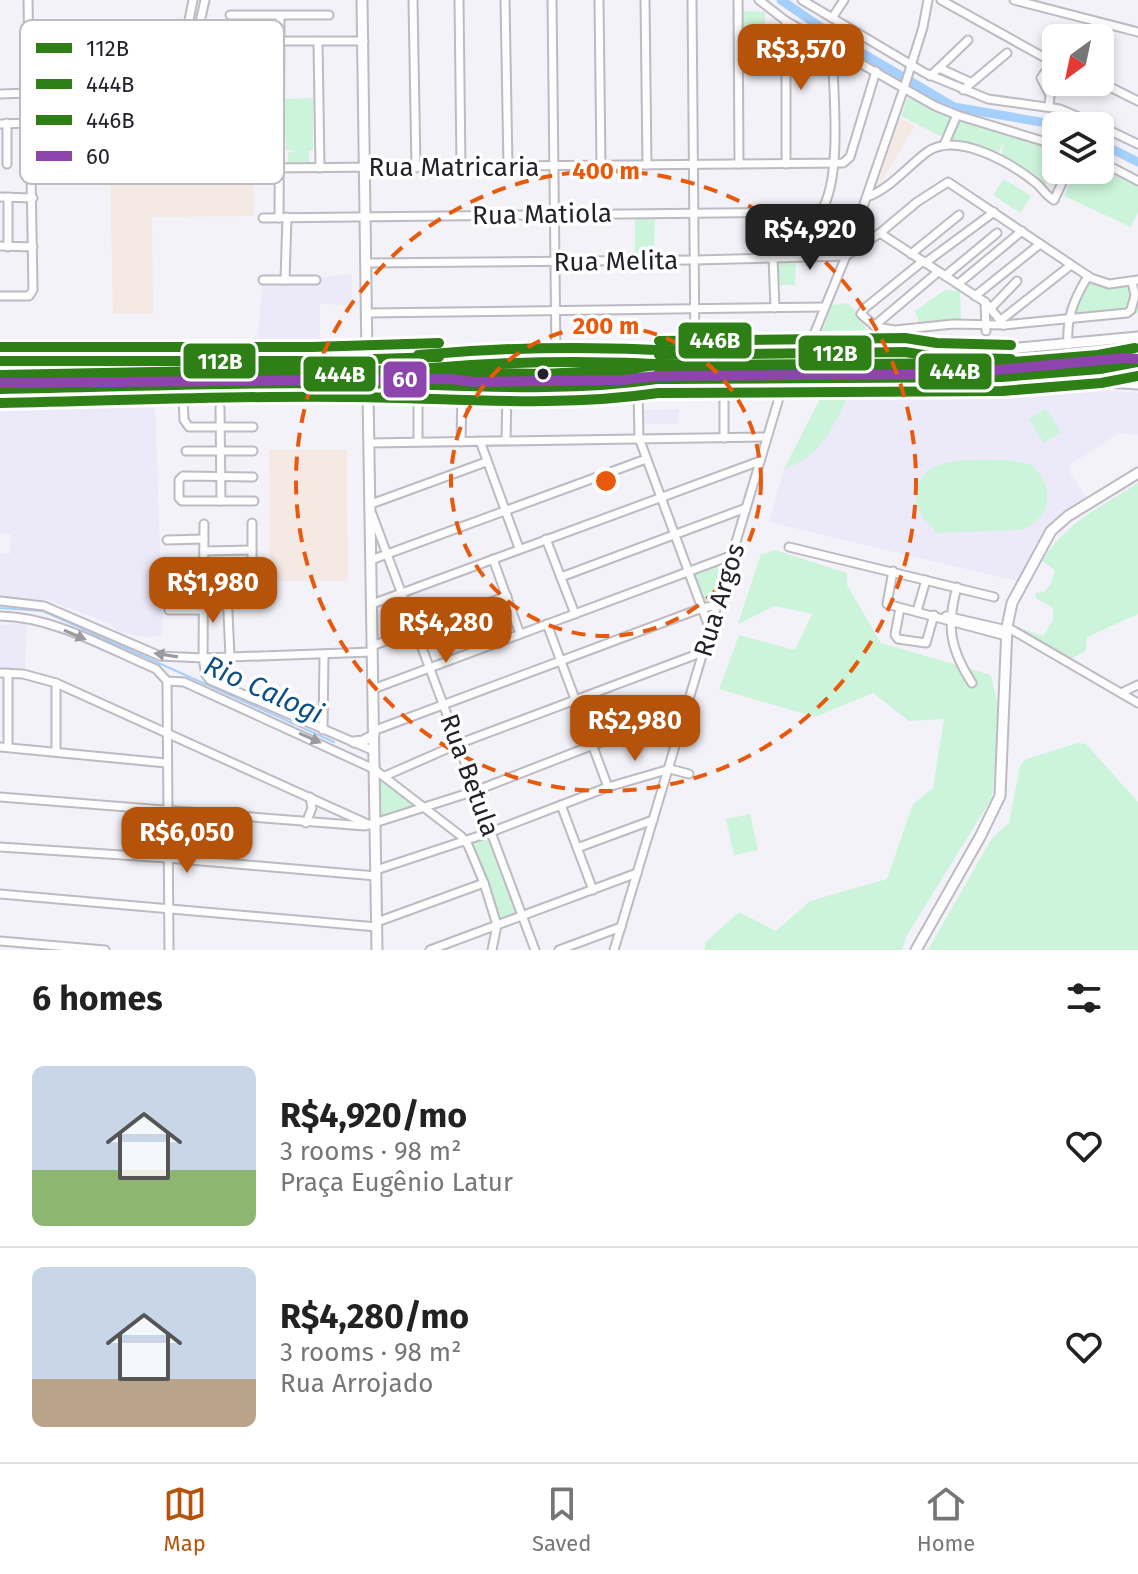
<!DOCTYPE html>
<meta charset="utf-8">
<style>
body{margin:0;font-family:"Fira Sans",sans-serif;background:#f2f2f2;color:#222;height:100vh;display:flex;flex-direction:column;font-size:30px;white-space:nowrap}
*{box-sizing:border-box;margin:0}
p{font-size:26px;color:#767676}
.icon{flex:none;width:44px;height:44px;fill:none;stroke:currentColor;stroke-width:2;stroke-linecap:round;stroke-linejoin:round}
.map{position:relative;height:950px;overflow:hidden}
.details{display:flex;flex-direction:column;background:#fff;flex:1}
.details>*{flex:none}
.needle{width:52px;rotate:213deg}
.tools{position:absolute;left:1042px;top:24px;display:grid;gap:16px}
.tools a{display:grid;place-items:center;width:72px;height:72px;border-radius:12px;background:#fff;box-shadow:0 4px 12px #0003;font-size:40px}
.price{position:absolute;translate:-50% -68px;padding:0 18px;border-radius:16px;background:#b45309;color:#fff;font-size:26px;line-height:52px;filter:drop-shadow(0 2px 4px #0008)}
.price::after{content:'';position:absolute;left:50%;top:48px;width:24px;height:18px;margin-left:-12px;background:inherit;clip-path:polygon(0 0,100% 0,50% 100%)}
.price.on{background:#222;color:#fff}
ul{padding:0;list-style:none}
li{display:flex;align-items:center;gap:24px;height:200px;padding:0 32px}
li+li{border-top:2px solid #e0e0e0}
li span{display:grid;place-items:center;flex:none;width:224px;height:160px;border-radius:12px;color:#555}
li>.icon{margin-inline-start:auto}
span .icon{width:96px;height:96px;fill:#fffc;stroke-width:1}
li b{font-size:34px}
h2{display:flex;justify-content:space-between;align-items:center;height:96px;padding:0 32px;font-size:34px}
.dock{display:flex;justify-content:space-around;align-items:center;height:112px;border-top:2px solid #e0e0e0;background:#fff;font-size:22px;color:#767676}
.dock a{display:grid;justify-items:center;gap:4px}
.dock .on{color:#b45309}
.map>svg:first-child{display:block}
</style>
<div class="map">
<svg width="1138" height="950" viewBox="0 0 1138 950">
<rect width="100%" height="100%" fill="#f3f2f8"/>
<!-- commercial -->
<g fill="#f4eae3">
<path d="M 251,71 L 254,216 L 152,217 L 153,314 L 113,314 L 108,73 Z"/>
<path d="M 899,118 L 915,126 L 876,190 Z"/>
<path d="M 269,450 L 347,450 L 348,581 L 270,581 Z"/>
</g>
<!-- built -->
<g fill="#ece9f9">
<path d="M 352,274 L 352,305 L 320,304 L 320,354 L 257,354 L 262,284 Z"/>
<path d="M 1092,389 L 1138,393 L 1138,435 L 1119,433 L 1070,465 L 1069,472 L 1089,501 L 1052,527 L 1020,582 L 769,522 L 784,469 L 820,399 Z"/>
<path d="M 155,403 L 163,636 L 145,637 L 119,632 L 111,624 L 47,600 L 0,597 L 0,553 L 10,554 L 11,534 L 0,533 L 0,405 Z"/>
<path d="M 679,409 L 677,424 L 639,424 L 641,410 Z"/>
<path d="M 27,623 L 25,668 L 0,669 L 0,625 Z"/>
</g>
<!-- green -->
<g fill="#ccf4da">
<path d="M 743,11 L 765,12 L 764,49 L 742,49 Z"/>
<path d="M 313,98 L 313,150 L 309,151 L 309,162 L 288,162 L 288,152 L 299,151 L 286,150 L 283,99 Z"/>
<path d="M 911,98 L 965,122 L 1056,149 L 1056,170 L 1060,170 L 1044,185 L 1001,157 L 1003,143 L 997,156 L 946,139 L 901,116 L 907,99 Z"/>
<path d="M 65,137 L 101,138 L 100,185 L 64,183 Z"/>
<path d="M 1100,167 L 1138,185 L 1138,212 L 1131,227 L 1064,196 L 1076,170 L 1100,170 Z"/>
<path d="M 1004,179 L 1031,196 L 1020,213 L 993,195 Z"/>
<path d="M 655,218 L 654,255 L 635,254 L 635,219 Z"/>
<path d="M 777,262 L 796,262 L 795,285 L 778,285 Z"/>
<path d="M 1088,278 L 1110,286 L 1138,283 L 1138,313 L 1069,318 Z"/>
<path d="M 945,290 L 960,291 L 961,320 L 920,325 L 915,311 Z"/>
<path d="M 847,303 L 864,318 L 866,337 L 820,336 L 832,305 Z"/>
<path d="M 847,398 C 832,430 819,458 784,469 L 820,399 Z"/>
<path d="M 1046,409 L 1061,432 L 1044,443 L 1029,419 Z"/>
<path d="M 1008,460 L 1030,464 C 1056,486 1053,517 1021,530 L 934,533 L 934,528 C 923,520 916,511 916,496 C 918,452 977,461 1008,460 Z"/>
<path d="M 1138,483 L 1138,614 L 1087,637 L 1086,650 L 1071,659 L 1019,632 L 1017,627 L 1043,636 L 1053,620 L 1053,608 L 1036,598 L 1035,593 L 1044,592 L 1051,584 L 1055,570 L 1042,561 C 1067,521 1100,508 1138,483 Z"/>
<path d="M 775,550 L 847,573 L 847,585 L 881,643 L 991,675 L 1000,715 L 992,798 L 907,935 L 902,950 L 705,950 L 705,943 L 739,912 L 776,931 L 810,901 L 887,879 L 913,804 L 933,788 L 944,719 L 909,721 L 873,693 L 815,717 L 719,689 L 739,635 L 795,650 L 812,614 L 775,606 L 738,624 L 761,554 Z"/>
<path d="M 731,556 L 716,599 L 704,604 L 693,573 Z"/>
<path d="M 1078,743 L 1086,744 L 1138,802 L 1138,950 L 928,950 L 992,838 L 1009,823 L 1020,766 L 1026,759 Z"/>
<path d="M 375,776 L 423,807 L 375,823 Z"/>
<path d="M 750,814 L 758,850 L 734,855 L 726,819 Z"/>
<path d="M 489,834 L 518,913 L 499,921 L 470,841 Z"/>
</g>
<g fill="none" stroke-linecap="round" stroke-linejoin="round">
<!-- stream -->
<path stroke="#a6d0fc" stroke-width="2" d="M 0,608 L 43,611 L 334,742"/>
<!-- river -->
<g stroke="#a6d0fc" stroke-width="9">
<path d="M 781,0 L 838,39 L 954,107 L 1064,126"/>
<path d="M 1100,143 L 1138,162"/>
</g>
<defs>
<g id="minor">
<path d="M 413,0 L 416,168"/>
<path d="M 459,0 L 461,167"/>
<path d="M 505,0 L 508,167"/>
<path d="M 552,0 L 556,356"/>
<path d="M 599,0 L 601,166"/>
<path d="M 645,0 L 647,165"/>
<path d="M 692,0 L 695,355"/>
<path d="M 738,0 L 739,164"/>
<path d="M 759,0 L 786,21 L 935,106 L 957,115 L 1056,145"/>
<path d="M 802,0 L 925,73 L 988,99 L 1060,109 L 1100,126"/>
<path d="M 941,0 L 1056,64"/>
<path d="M 1014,0 L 1138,32"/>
<path d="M 230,15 L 329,15"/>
<path d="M 832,18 L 844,0"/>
<path d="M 200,22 L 205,0"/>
<path d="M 185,41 L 364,41"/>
<path d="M 318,42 L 320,168"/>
<path d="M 181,60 L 193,0"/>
<path d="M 939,68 L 968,40"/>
<path d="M 930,76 L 939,68 L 970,82"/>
<path d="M 1100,82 L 1138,101"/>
<path d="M 963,90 L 1007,53"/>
<path d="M 0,94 L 30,93"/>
<path d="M 1049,107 L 1050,95 L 1041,78 L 1052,62"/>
<path d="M 7,123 L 7,164"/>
<path d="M 0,124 L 31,123"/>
<path d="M 1100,126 L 1138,144"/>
<path d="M 944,145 L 957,115"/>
<path d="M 1100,161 L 1138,181"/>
<path d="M 786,164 L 786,21"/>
<path d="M 265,168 L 843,163 L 850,157 L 876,71"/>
<path d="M 0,197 L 33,198"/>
<path d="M 867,197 C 890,189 908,166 927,152 C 957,131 1011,163 1036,183 C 1043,189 1046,196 1054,200 L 1068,170"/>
<path d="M 263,218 L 821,212"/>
<path d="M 279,218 L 280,17"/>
<path d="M 880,233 L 917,202 L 948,182 L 1091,278 L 1109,284 L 1138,280"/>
<path d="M 0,246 L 33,247"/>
<path d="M 8,247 L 8,197"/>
<path d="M 911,254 L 959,215"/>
<path d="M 773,257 C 777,247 787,244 796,238 C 805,231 815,221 821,211 C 843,178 833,87 832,46"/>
<path d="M 773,257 L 775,308"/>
<path d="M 923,261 L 865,308 L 861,314 L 876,327 L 895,330 L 953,324 L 1004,325 L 1127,313 L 1131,310 L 1135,295 L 1132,282"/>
<path d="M 367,263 L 695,260 L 846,256 L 880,233 L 985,302 L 1004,325"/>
<path d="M 925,263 L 994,212"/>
<path d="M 945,276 L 997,233"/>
<path d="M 263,280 L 316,280"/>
<path d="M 285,280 L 287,217"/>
<path d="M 958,284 L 1022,231"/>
<path d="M 0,296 L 29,296 L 33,290 L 28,0"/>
<path d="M 975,296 L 1040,244"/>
<path d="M 985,302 L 986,331"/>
<path d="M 991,308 L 1017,281"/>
<path d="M 368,313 L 824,307"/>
<path d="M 1001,320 L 1071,265"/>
<path d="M 874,326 L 938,272"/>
<path d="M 1068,345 C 1066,318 1074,299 1088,276"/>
<path d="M 806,354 L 846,256 L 904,88 L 923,27 L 928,0"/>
<path d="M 638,390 L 639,438 L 709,627"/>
<path d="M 183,395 L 184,420 L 189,427 L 253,427"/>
<path d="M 220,408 L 221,501"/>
<path d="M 724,438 L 724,389"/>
<path d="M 506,440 L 507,391"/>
<path d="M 480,441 L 519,548"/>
<path d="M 418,442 L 418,392"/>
<path d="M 461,442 L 462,392"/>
<path d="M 369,443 L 767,437"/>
<path d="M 186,451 L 253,451"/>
<path d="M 253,477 L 183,476 L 179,480 L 179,498 L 182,501 L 254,501"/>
<path d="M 371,504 L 486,462"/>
<path d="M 372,514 L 535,950"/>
<path d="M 204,524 L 203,658 L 372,652"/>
<path d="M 546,539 L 575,614"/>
<path d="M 167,540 L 204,539"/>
<path d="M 789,547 L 994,597"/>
<path d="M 204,551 L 252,550"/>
<path d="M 493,559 L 520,634"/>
<path d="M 371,560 L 646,459"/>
<path d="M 168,563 L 204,563"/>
<path d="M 893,571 L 887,604 L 1006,636"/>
<path d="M 561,577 L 746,508"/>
<path d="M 252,580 L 252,523"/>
<path d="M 167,586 L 204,587"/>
<path d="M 957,587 C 946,626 950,649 972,683"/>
<path d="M 213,592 L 239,592"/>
<path d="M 227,592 L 230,656"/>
<path d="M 0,601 L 44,606 L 160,656 L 203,658 L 206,675 L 210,680 L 374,751"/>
<path d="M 372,604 L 760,461"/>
<path d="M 900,608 L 895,635 L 898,639 L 926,643 L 934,615"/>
<path d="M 169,610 L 204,610"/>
<path d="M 917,611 L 926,580"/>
<path d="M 0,616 C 55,617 106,648 156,669 L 167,681 L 184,682 L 374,769 L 461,836 L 468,845 L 484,883 L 497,925 L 492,950"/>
<path d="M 946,616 L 1007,630"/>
<path d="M 547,624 L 608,787"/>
<path d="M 1007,627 L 1138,703"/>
<path d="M 372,646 L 507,596"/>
<path d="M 0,673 L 23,674 L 56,683 L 370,825"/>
<path d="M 8,673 L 8,747"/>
<path d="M 167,681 L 169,950"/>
<path d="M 373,689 L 733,555"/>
<path d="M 1121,693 L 1138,685"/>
<path d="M 323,730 L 324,654"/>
<path d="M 373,731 L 702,608 L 718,605"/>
<path d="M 0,747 L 166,763"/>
<path d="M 56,751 L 56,683"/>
<path d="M 385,776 L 458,744 L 703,652"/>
<path d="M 0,797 L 365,826 L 475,791 L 686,709"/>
<path d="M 561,805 L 593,890"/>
<path d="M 306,823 L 312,808 L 310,797"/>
<path d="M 0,847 L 167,858 L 376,876"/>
<path d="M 577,848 L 653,820"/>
<path d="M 376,870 L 491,832 L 608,787 L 670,769 L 689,774"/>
<path d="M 0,894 L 377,927"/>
<path d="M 377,922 L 484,883"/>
<path d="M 0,941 L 105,950"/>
<path d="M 430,950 L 637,873"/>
<path d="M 559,950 L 621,927"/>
<path d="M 614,950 L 782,388"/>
</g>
<g id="major">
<path d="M 362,0 L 367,359"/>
<path d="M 0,361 L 312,361 L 461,356 L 987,351 L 1138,337"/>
<path d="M 906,387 L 995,386 L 1072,380 L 1138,384"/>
<path d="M 606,390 L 879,387"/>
<path d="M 368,393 L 377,950"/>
<path d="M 0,397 L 467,392"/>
<path d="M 354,742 L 363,741 L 374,735"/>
<path d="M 916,950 L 980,837 L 1000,796 L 1007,627 L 1012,603 L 1051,531 L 1068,516 L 1138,473"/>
</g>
<g id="highway">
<path d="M 906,352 L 930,357"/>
<path d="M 0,371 L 444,369 L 473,364 L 625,362 L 686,365 L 968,362 L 1045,357 L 1138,347"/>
<path d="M 874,384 L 911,387"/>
<path d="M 0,389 C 118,388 235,382 353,383 C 452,384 560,397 657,379 L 1002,377 L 1100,369 L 1138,362"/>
</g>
</defs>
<!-- minor casing -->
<use href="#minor" stroke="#bdbac3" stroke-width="11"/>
<!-- major casing -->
<use href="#major" stroke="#bdbac3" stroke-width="13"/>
<!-- highway casing -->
<use href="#highway" stroke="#bdbac3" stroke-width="15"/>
<!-- minor -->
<use href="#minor" stroke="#fdfdfe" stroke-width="7"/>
<!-- major -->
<use href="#major" stroke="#fdfdfe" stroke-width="9"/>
<!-- highway -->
<use href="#highway" stroke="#fdfdfe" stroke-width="11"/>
<defs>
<g id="bus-1">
<path d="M 659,355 L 905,352 L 936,357 L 1011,359"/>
<path d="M 0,361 L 312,361 L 439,357"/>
<path d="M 419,369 C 505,361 593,360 679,365"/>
<path d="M 0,389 C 118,387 235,382 353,383 C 455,384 556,394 657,379 L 1002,377 L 1100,369 L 1138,362"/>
</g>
<g id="bus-2">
<path d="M 659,369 L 904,366 L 936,371 L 1011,373"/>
<path d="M 0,375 L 312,375 L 439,371"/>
<path d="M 420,383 C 506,375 593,374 678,379"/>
<path d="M 0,403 C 118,401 236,395 354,397 C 456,398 556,408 658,393 L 1002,391 L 1101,383 L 1138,376"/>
</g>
<g id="bus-3">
<path d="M 659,341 L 905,338 L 937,343 L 1011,345"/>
<path d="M 0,347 L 312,347 L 439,343"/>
<path d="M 418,355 C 505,347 593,346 680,351"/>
<path d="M 0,375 L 309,369 L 544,374 L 619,370 L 657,365 L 1001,363 L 1098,355 L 1135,348"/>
</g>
<path id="bus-4" d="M 0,383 L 452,379 L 473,382 L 623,380 L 657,376 L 955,374 L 1123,358 L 1138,359"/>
</defs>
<!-- bus-1 casing -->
<use href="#bus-1" stroke="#fff" stroke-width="16"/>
<!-- bus-2 casing -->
<use href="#bus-2" stroke="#fff" stroke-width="16"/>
<!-- bus-3 casing -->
<use href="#bus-3" stroke="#fff" stroke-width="16"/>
<!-- bus-4 casing -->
<use href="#bus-4" stroke="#fff" stroke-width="16"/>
<!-- bus-1 -->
<use href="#bus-1" stroke="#2e7f16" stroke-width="10"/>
<!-- bus-2 -->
<use href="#bus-2" stroke="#2e7f16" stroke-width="10"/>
<!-- bus-3 -->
<use href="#bus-3" stroke="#2e7f16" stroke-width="10"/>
<!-- bus-4 -->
<use href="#bus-4" stroke="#8e44ad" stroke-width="10"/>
</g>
<!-- one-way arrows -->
<defs><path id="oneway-solid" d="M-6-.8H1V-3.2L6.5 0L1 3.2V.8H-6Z" transform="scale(2)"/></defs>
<g fill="#9b9aa0">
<use href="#oneway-solid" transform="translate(75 635) rotate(23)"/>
<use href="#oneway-solid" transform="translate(166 655) rotate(-171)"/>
<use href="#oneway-solid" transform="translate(310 738) rotate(24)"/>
</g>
<!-- distance rings -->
<g fill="none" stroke="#e8590c" stroke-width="4" stroke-dasharray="14 10">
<circle cx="606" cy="481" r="155"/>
<circle cx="606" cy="481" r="310"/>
</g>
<!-- markers -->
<circle fill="#24212c" stroke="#fff" stroke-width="3" cx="543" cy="374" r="7"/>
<g text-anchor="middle" stroke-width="7" stroke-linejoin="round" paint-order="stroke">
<!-- street labels -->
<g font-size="26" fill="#24212c" stroke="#fff">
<text x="454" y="176">Rua Matricaria</text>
<text transform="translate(542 214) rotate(-1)" y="9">Rua Matiola</text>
<text transform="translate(616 261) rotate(-1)" y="9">Rua Melita</text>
<text transform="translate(719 600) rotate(-73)" y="9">Rua Argos</text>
<text transform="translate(470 775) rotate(70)" y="9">Rua Betula</text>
</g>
<!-- water labels -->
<g font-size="28" font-style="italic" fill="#0d5086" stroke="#fff">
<text transform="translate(264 689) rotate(24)" y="10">Rio Calogi</text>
</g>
</g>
<!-- legend -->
<rect x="20" y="20" width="264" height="164" rx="12" fill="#fff" stroke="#bdbcc0" stroke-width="2"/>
<rect x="36" y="43" width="36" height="10" fill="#2e7f16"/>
<rect x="36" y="79" width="36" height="10" fill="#2e7f16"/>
<rect x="36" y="115" width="36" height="10" fill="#2e7f16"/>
<rect x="36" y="151" width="36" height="10" fill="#8e44ad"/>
<g font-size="22" fill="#24212c">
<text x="86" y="56">112B</text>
<text x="86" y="92">444B</text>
<text x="86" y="128">446B</text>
<text x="86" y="164">60</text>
</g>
<circle cx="606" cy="481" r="12" fill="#e8590c" stroke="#fff" stroke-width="4"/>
<g font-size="24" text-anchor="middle" font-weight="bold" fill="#e8590c" stroke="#fff" stroke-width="7" stroke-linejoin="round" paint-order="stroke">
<text x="606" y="179">400 m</text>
<text x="606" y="334">200 m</text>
</g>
<g stroke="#fff" stroke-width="3">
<rect x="677" y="321" width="76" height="39" rx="8" fill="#2e7f16"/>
<rect x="797" y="334" width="76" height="38" rx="8" fill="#2e7f16"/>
<rect x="182" y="342" width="75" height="38" rx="8" fill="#2e7f16"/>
<rect x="917" y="352" width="76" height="39" rx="8" fill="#2e7f16"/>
<rect x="302" y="355" width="75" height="38" rx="8" fill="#2e7f16"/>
<rect x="382" y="360" width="46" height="39" rx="8" fill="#8e44ad"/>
</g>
<g font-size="22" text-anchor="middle" font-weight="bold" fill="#fff">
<text x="715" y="348">446B</text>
<text x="835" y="361">112B</text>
<text x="220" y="369">112B</text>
<text x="955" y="379">444B</text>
<text x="340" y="382">444B</text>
<text x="405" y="387">60</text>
</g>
</svg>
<div class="tools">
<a><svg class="needle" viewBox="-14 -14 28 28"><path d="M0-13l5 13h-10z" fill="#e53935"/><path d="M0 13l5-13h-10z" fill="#767676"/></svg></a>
<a><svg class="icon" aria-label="layers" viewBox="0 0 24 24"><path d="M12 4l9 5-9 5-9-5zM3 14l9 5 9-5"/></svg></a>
</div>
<b class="price" style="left:801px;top:92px">R$3,570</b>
<b class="price on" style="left:810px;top:272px">R$4,920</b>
<b class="price" style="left:213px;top:625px">R$1,980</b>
<b class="price" style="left:446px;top:665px">R$4,280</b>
<b class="price" style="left:635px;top:763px">R$2,980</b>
<b class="price" style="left:187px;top:875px">R$6,050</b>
</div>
<section class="details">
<h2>6 homes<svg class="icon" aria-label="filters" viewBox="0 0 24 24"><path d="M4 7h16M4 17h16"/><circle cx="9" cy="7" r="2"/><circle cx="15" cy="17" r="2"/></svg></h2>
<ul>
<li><span style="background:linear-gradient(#c9d6e8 65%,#8fb573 0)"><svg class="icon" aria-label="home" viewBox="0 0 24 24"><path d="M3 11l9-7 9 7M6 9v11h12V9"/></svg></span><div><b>R$4,920/mo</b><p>3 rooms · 98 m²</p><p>Praça Eugênio Latur</p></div><svg class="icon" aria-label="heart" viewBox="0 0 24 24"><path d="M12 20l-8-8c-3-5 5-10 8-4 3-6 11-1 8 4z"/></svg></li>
<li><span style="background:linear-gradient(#c9d6e8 70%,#b9a48a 0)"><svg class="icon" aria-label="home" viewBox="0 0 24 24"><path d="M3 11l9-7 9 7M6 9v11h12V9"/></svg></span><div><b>R$4,280/mo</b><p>3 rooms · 98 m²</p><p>Rua Arrojado</p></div><svg class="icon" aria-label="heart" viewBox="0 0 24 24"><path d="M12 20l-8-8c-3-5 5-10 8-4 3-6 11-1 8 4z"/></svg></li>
</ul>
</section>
<nav class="dock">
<a class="on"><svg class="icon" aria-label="map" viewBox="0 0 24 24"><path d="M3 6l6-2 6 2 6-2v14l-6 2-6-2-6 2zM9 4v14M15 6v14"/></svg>Map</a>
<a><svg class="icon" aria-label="saved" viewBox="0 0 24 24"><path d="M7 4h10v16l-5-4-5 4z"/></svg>Saved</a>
<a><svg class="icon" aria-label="home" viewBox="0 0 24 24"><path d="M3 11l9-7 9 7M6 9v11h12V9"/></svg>Home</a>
</nav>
